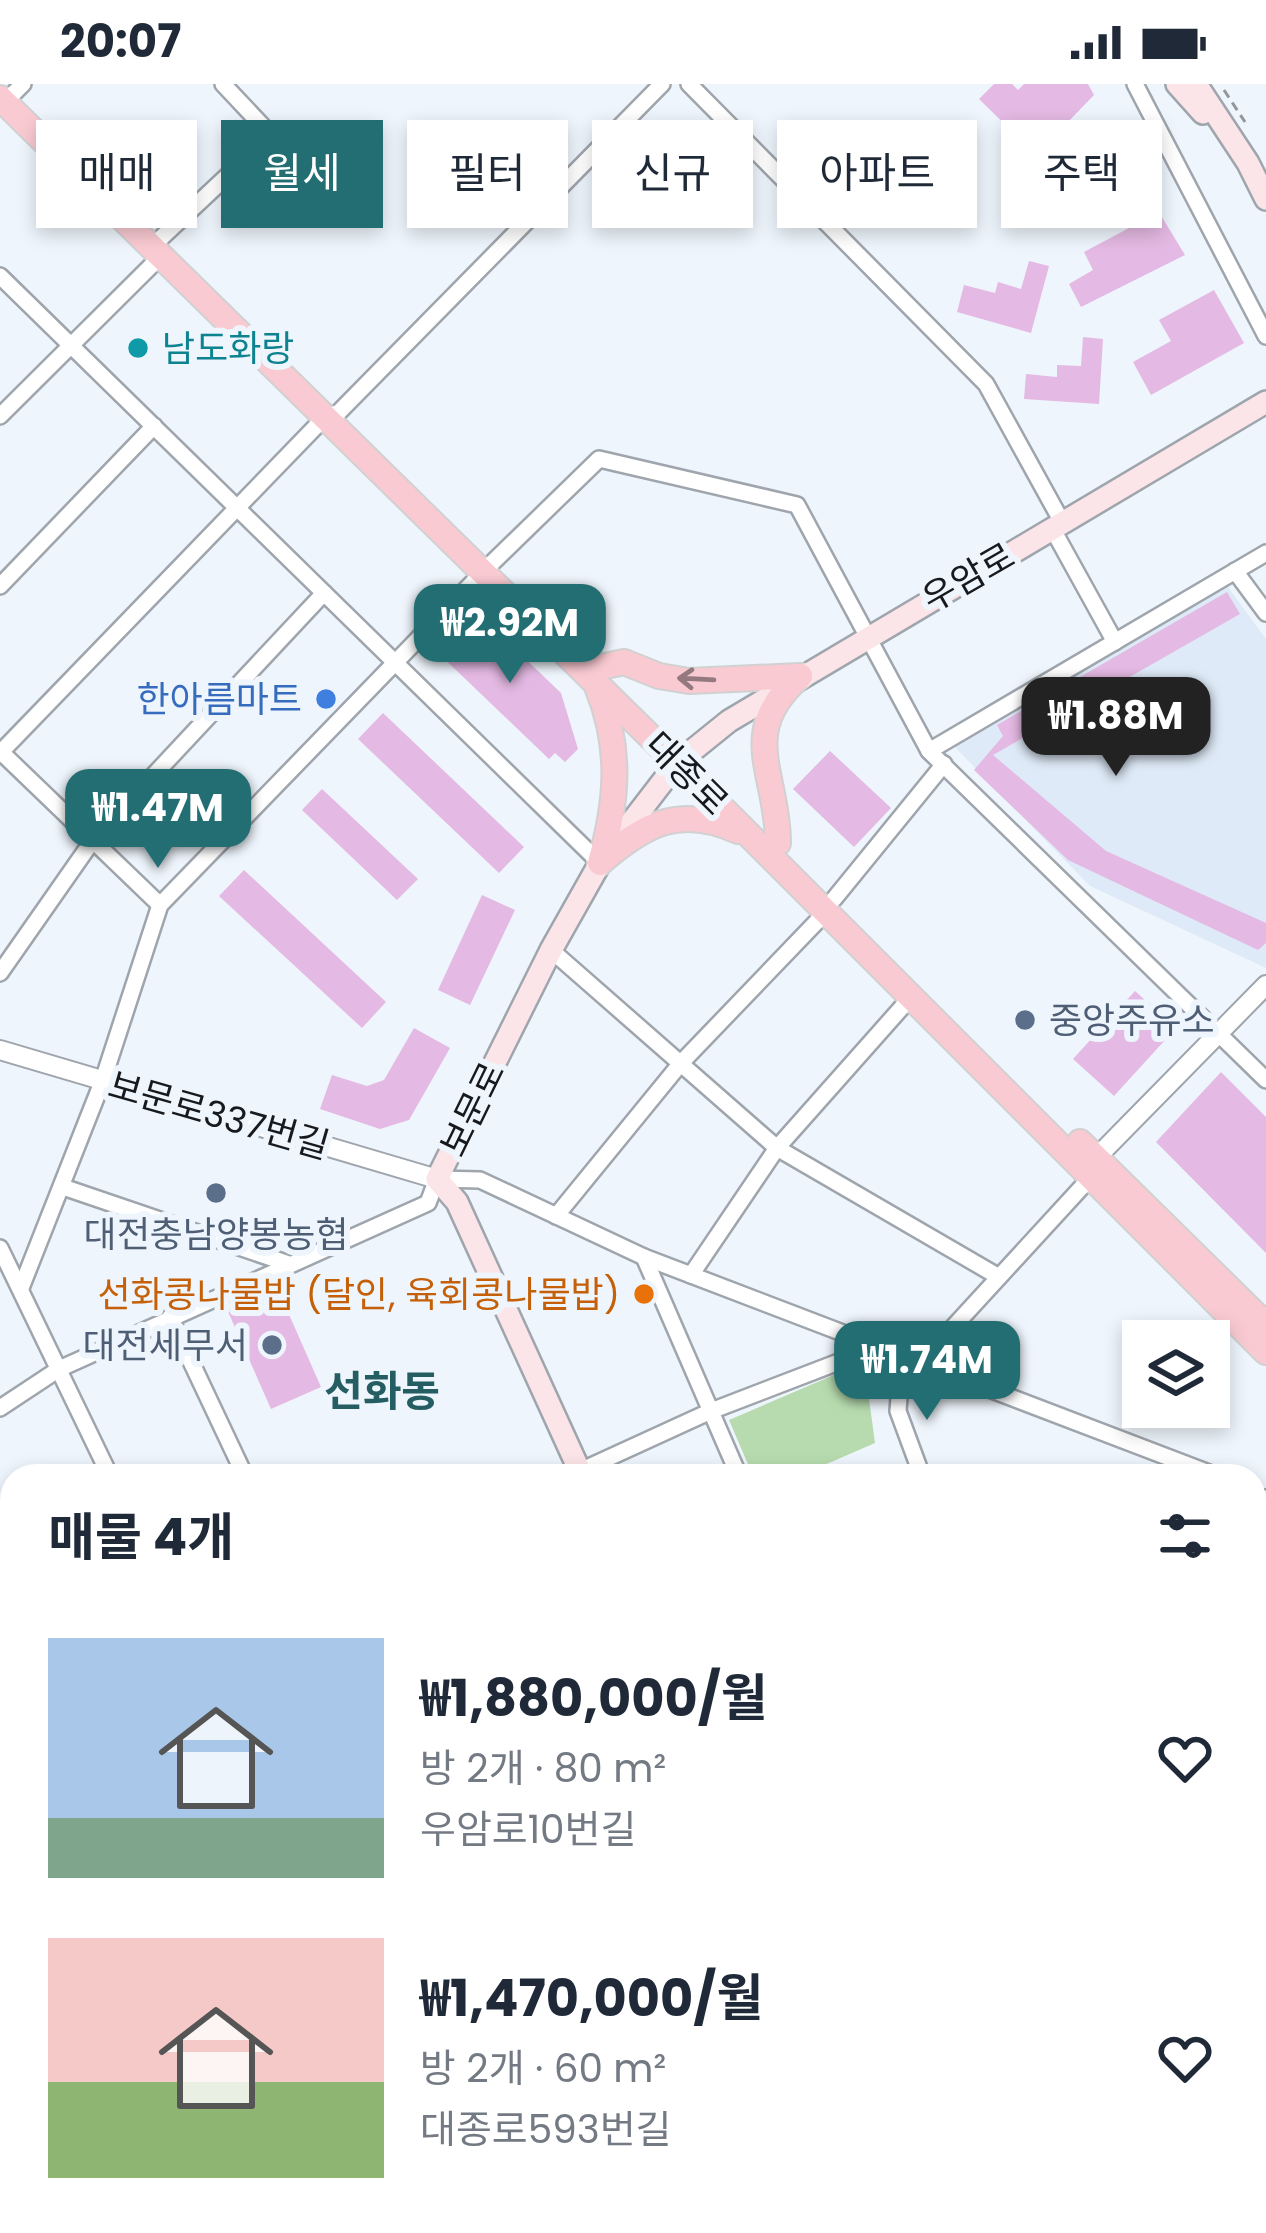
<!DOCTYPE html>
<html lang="ko">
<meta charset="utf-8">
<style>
body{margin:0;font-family:Poppins,"Noto Sans KR",sans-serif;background:#f6f6f7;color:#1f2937;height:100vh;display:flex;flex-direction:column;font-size:45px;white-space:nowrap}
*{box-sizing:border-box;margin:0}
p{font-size:39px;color:#747a83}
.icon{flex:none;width:66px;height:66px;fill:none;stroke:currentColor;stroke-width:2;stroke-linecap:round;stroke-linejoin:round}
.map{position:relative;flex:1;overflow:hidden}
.drawer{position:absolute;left:0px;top:1380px;width:1266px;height:771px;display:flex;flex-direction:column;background:#fff;border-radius:36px 36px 0 0;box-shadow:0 6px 18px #0003}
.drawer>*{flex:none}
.guide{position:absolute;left:36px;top:36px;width:1194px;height:108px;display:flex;gap:24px}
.buttons{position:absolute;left:1122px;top:1236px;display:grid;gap:24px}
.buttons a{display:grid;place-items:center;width:108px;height:108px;border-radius:0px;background:#fff;box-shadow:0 6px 18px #0003;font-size:60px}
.price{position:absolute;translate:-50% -102px;padding:0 27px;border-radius:24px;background:#226e72;color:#fff;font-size:39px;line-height:78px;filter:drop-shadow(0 3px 6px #0008)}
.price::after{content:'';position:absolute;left:50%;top:72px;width:36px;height:27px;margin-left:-18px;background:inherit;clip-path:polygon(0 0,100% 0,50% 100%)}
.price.current{background:#222;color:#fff}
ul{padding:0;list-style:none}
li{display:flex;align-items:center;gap:36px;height:300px;padding:0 48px}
li span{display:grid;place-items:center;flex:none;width:336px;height:240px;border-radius:0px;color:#555}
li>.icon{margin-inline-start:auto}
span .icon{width:144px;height:144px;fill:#fffc;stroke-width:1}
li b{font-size:51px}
h2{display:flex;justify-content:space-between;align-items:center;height:144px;padding:0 48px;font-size:51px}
.chip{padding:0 42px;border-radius:0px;background:#fff;box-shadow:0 6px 18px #0003;font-size:42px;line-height:108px}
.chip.current{background:#226e72;color:#fff}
.status{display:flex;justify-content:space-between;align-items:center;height:84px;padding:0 60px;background:#fff;direction:ltr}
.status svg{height:33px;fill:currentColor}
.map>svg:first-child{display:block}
</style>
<div class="status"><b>20:07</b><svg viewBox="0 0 49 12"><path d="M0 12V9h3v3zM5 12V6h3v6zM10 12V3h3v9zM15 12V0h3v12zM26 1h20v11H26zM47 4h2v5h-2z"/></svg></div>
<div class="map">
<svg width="1266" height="2149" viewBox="0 0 1266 2149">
<rect width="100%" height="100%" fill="#eef5fc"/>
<!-- built -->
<path fill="#deeaf7" d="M 1228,503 L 1266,555 L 1266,884 L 1090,802 L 948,656 Z"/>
<!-- green -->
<path fill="#b7dbaf" d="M 864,1278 L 875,1359 L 799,1392 L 753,1392 L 729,1336 Z"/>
<!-- building -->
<g fill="#e4b9e3">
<path d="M 994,0 L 1012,0 L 1018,6 L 1024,0 L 1088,0 L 1094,11 L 1036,71 L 979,15 Z"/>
<path d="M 1146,107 L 1185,171 L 1081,223 L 1069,200 L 1093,186 L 1084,168 L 1129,144 L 1122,130 L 1130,126 L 1126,118 Z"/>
<path d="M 1029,177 L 1049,182 L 1031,249 L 957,228 L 964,201 L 995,209 L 998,198 L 1021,205 Z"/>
<path d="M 1214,206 L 1244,259 L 1151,311 L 1133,278 L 1171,257 L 1159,236 Z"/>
<path d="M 1083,253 L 1103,255 L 1099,320 L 1024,315 L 1026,290 L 1057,293 L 1057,281 L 1081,282 Z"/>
<path d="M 1227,508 L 1240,530 L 993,671 L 1106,767 L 1266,839 L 1266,859 L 1258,866 L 1068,776 L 974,686 L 1003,652 L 997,641 Z"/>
<path d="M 467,528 L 488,548 L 494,545 L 561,609 L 578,665 L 565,678 L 555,669 L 549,675 L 433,564 Z"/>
<path d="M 383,629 L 524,763 L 499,789 L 358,655 Z"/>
<path d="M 830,667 L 891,724 L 854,763 L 793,705 Z"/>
<path d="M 322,705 L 418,795 L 397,816 L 302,726 Z"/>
<path d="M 244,786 L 386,918 L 362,944 L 219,812 Z"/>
<path d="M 482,811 L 515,826 L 470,921 L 438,906 Z"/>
<path d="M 1135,907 L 1176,944 L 1114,1012 L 1073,975 Z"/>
<path d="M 414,944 L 450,964 L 409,1036 L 380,1045 L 320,1025 L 332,991 L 367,1002 L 384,996 Z"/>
<path d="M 1221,988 L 1266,1033 L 1266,1169 L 1156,1058 Z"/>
<path d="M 276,1201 L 321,1303 L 271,1325 L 226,1223 Z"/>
</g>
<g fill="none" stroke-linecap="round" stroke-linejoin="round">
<defs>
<g id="minor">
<path d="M 689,0 L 986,300 L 1062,438"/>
<path d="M 1135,0 L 1266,252"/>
<path d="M 14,9 L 23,0"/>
<path d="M 161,154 L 271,51 L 223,0"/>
<path d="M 0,192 L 600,779"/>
<path d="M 0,332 L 161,172"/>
<path d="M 1052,444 L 1115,558"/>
<path d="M 491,480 L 599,375 L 797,421 L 929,667 L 1266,996"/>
<path d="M 1235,487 L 1266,529"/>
<path d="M 0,502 L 154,342"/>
<path d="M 0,667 L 160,821"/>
<path d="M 929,667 L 1266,469"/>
<path d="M 0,669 L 325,333 L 338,329 L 662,0"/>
<path d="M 834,815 L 944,680"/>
<path d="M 551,866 L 777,1064 L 999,1193"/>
<path d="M 0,889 L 93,756 L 324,509"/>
<path d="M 63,1103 L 289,1180"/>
<path d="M 556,1132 L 681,979 L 826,828"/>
<path d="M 0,1164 L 110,1392"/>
<path d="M 644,1173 L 739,1392"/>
<path d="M 691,1191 L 777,1064 L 911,913"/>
<path d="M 21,1204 L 103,996 L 160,821 L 483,488"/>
<path d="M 170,1233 L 245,1392"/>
<path d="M 0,1324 L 59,1285 L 428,1119 L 437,1095 L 480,1096 L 644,1173 L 1217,1392"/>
<path d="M 580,1387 L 711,1327 L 875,1264"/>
<path d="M 922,1392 L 898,1327 L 900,1301 L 1091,1093"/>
<path d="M 1254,1421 L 1266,1414"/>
<path d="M 1254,1452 L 1266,1464"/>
<path d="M 0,1546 L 12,1574"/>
<path d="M 1254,1607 L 1266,1602"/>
<path d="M 1254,1717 L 1266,1712"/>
<path d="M 1254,1744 L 1266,1771"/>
<path d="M 1254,1846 L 1266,1841"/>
<path d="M 1254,1978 L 1266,1972"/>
<path d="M 0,1982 L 12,1976"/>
<path d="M 0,2011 L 12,2026"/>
<path d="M 1254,2099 L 1266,2093"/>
<path d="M 90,2139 L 94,2149"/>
<path d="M 252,2139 L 256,2149"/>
<path d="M 449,2139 L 453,2149"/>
<path d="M 773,2139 L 778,2149"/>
<path d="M 1118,2139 L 1122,2149"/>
<path d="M 21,2149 L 31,2139"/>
<path d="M 285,2149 L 308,2139"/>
<path d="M 574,2149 L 596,2139"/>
<path d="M 860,2149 L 883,2139"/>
<path d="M 1146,2149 L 1168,2139"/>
</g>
<g id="tertiary">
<path d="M 0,966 L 437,1095"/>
<path d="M 1096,1074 L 1266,901"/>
</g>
<g id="secondary">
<path d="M 1177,0 L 1203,29"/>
<path d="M 1196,0 L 1248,79 L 1266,115"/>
<path d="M 582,1392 L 457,1118 L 437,1095 L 551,866 L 600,779 L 677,679 L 729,637 L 1266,318"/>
<path d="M 922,2139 L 926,2149"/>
</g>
<g id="primary">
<path d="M 0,14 L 677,679 L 1266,1268"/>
<path d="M 596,584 L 624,578 L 659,592 L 689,597 L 800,592"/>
<path d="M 598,605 C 622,665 617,719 600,779"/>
<path d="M 778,759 C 778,689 736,649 800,592"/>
<path d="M 602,777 C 646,739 681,721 738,747"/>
<path d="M 1080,1058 L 1266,1241"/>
</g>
</defs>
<!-- minor casing -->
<use href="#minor" stroke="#9fa5ac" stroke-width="20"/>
<!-- tertiary casing -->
<use href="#tertiary" stroke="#9fa5ac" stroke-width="22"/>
<!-- secondary casing -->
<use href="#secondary" stroke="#9fa5ac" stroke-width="26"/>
<!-- primary casing -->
<use href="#primary" stroke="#d1d1d2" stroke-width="28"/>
<!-- path -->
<path stroke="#92979c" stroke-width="3" stroke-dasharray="9 6" stroke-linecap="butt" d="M 1224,6 L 1245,38"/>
<!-- minor -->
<use href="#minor" stroke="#fff" stroke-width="15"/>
<!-- tertiary -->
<use href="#tertiary" stroke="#fff" stroke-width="18"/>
<!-- secondary -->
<use href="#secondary" stroke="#fce5e8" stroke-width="21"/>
<!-- primary -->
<use href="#primary" stroke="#facad2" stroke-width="24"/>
</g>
<!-- one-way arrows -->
<defs><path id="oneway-shaft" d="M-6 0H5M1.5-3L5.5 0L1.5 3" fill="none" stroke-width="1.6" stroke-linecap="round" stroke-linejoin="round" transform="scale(3)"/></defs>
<use stroke="#947a80" href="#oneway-shaft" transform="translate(696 595) rotate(-177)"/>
<!-- markers -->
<circle fill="#0f9aa8" stroke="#eef5fc" stroke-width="4.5" cx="138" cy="264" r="12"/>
<circle fill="#3f7fe0" stroke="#eef5fc" stroke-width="4.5" cx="326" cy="615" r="12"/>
<g fill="#5c6f8a" stroke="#eef5fc" stroke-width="4.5">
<circle cx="1025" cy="936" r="12"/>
<circle cx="216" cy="1109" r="12"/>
<circle cx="272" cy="1261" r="12"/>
</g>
<circle fill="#e8710a" stroke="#eef5fc" stroke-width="4.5" cx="644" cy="1210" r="12"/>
<g text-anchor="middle" stroke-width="12" stroke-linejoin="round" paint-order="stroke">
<!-- culture labels -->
<g font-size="36" fill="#0d838f" stroke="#eef5fc" text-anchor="start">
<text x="162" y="277">남도화랑</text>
</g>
<!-- street labels -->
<g font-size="36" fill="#17191c" stroke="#eef5fc">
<text transform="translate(968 493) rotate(-30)" y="13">우암로</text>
<text transform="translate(687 689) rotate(45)" y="13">대종로</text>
<text transform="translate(472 1025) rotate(-64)" y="13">보문로</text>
<text transform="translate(219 1031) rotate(16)" y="13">보문로337번길</text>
</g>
<!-- shop labels -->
<g font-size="36" fill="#366cbe" stroke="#eef5fc" text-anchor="end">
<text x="302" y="628">한아름마트</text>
</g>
<!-- service labels -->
<g font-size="36" fill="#4e5e75" stroke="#eef5fc" text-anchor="start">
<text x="1049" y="949">중앙주유소</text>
<text x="216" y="1163" text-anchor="middle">대전충남양봉농협</text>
<text x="248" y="1274" text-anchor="end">대전세무서</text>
</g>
<!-- food labels -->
<g font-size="36" fill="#c56008" stroke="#eef5fc" text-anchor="end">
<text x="620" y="1223">선화콩나물밥 (달인, 육회콩나물밥)</text>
</g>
<!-- quarter labels -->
<g font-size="42" font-weight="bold" fill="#245e62" stroke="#eef5fc">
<text x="382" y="1322">선화동</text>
</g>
</g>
</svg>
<div class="buttons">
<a><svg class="icon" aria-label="layers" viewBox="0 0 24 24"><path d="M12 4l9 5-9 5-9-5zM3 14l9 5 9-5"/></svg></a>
</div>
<b class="price" style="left:510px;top:602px">₩2.92M</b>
<b class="price current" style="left:1116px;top:695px">₩1.88M</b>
<b class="price" style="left:158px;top:787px">₩1.47M</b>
<b class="price" style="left:927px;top:1339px">₩1.74M</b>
<div class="guide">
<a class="chip">매매</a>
<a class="chip current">월세</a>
<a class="chip">필터</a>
<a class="chip">신규</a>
<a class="chip">아파트</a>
<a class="chip">주택</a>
</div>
<section class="drawer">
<h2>매물 4개<svg class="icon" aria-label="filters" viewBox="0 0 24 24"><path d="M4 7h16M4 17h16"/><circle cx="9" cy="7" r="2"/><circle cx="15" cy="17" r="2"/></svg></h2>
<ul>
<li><span style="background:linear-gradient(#a9c7e8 75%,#7fa58c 0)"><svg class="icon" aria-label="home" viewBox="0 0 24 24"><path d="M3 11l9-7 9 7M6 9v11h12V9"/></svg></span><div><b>₩1,880,000/월</b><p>방 2개 · 80 m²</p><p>우암로10번길</p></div><svg class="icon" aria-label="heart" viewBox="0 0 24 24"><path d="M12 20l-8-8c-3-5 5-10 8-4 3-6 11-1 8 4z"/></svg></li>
<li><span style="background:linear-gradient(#f6c9c9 60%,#8fb573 0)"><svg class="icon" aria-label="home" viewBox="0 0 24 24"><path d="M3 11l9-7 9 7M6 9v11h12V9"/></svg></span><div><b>₩1,470,000/월</b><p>방 2개 · 60 m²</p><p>대종로593번길</p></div><svg class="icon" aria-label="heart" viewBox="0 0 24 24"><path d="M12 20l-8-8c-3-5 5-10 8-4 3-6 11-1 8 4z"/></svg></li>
</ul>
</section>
</div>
